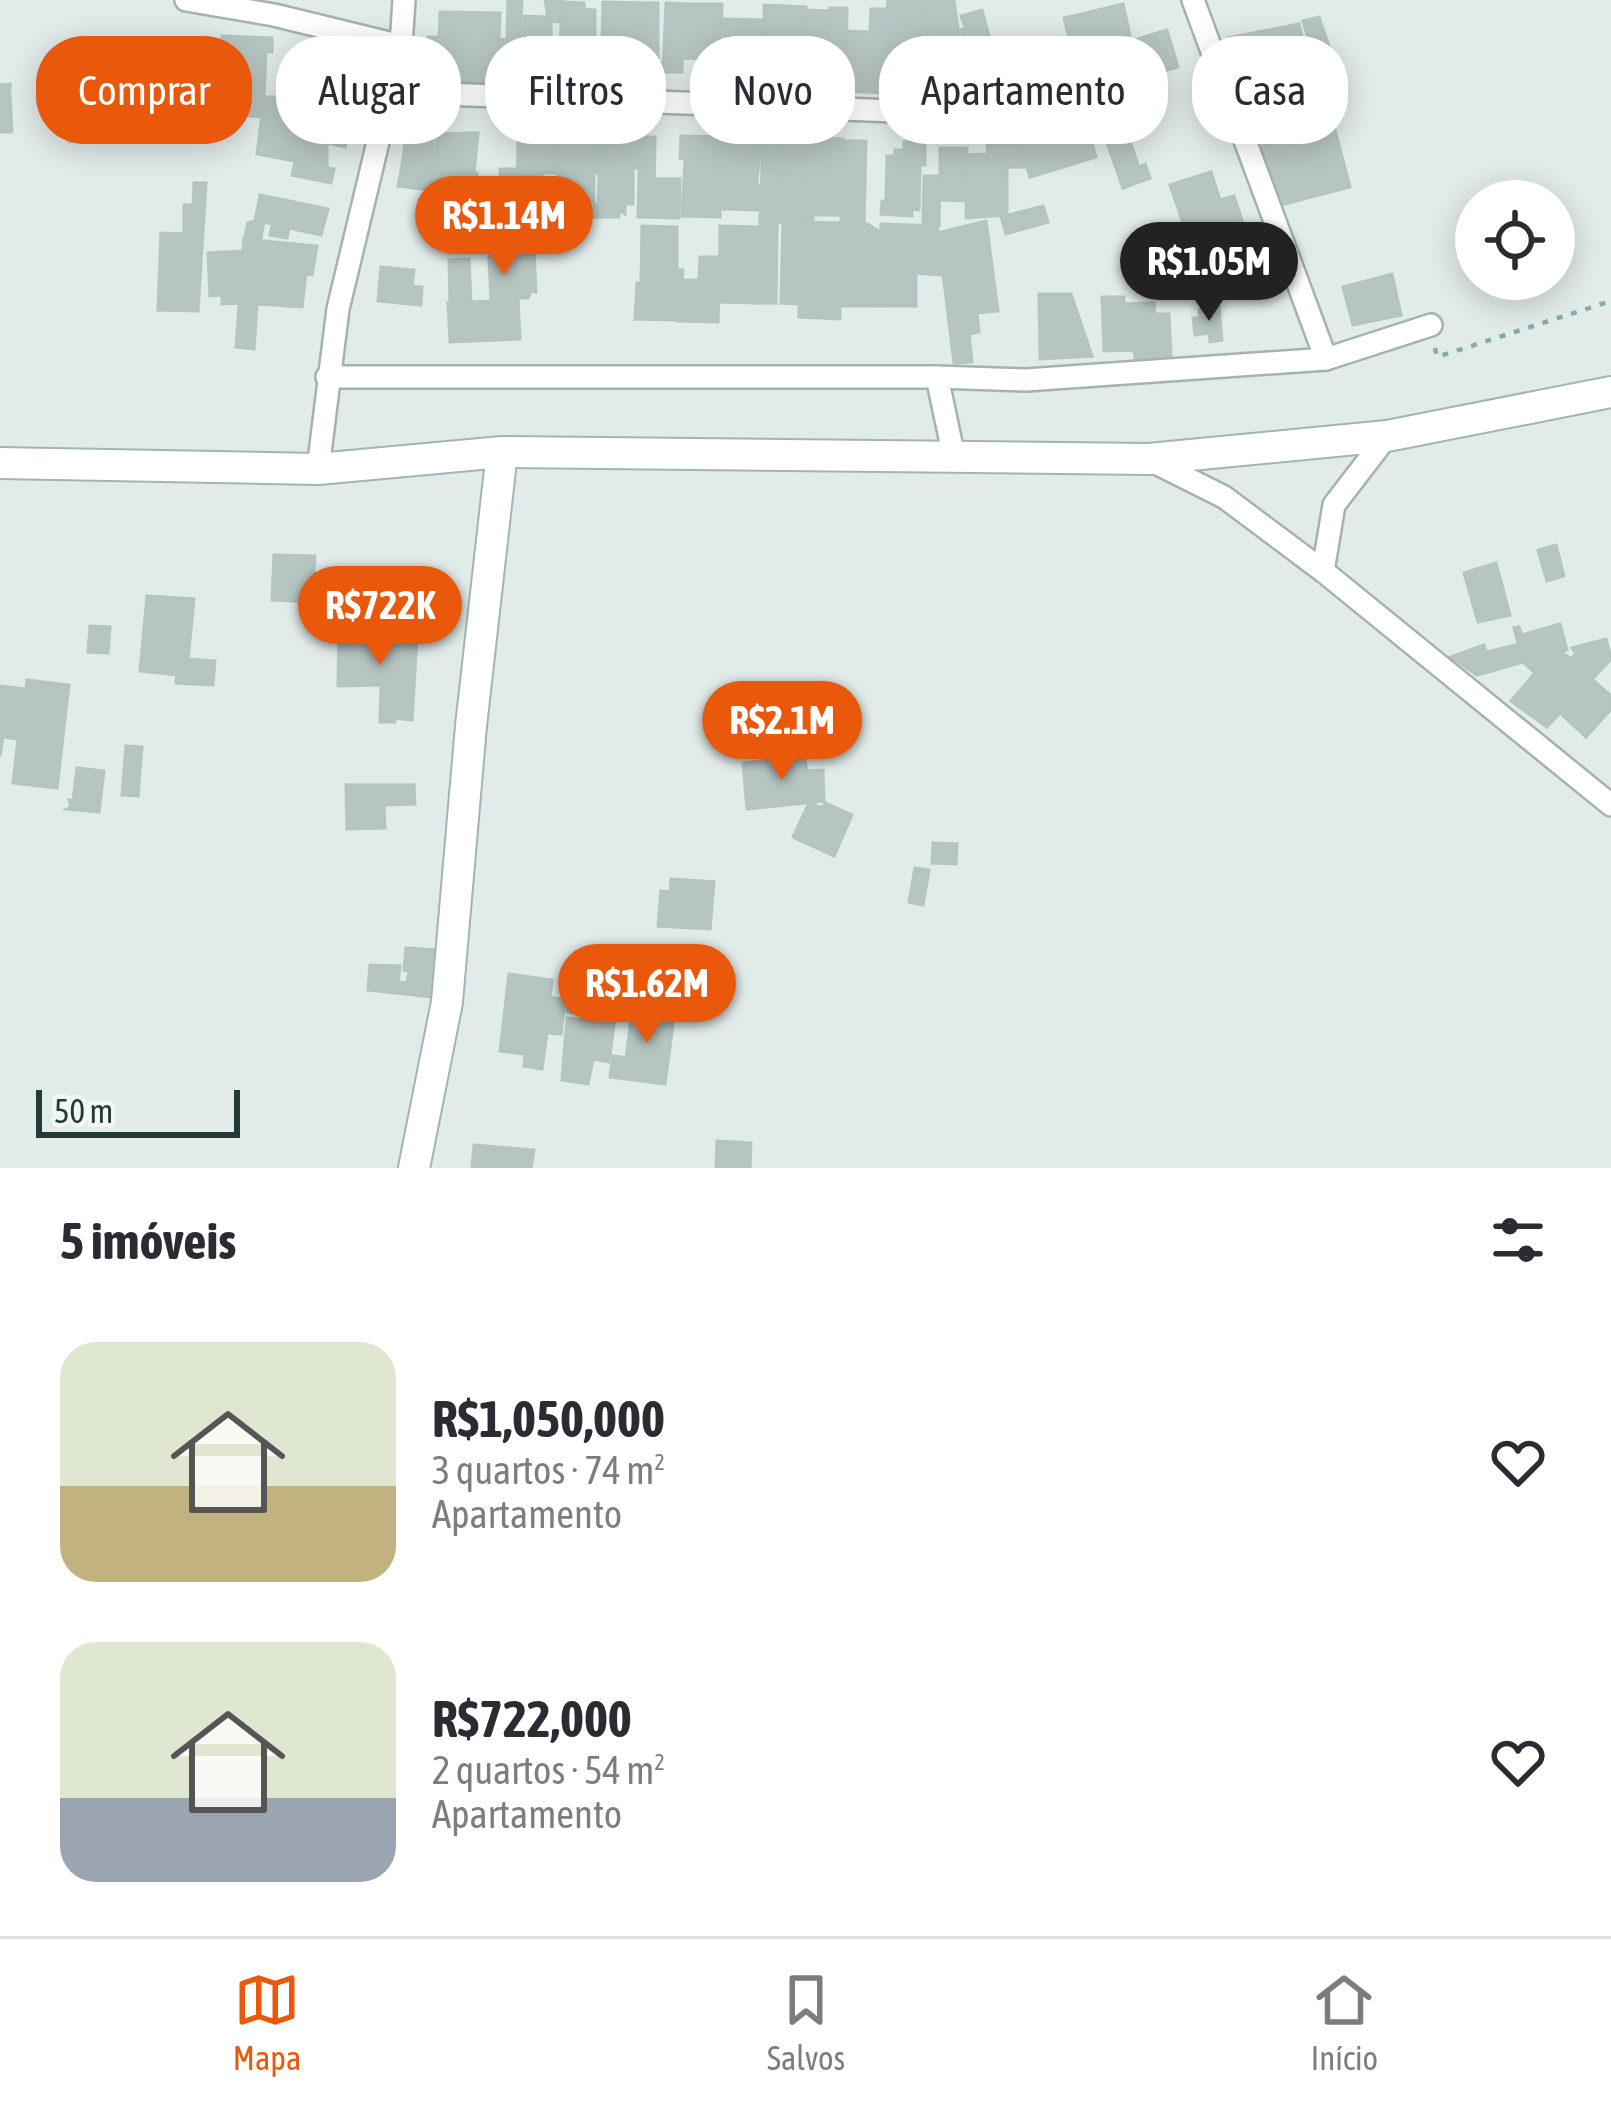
<!DOCTYPE html>
<html lang="pt">
<meta charset="utf-8">
<style>
body{margin:0;font-family:"Asap Condensed",sans-serif;background:#f2f2f3;color:#2b2b33;height:100vh;display:flex;flex-direction:column;font-size:45px;white-space:nowrap}
*{box-sizing:border-box;margin:0}
p{font-size:39px;color:#7c7c81}
.icon{flex:none;width:66px;height:66px;fill:none;stroke:currentColor;stroke-width:2;stroke-linecap:round;stroke-linejoin:round}
.map{position:relative;height:1168px;overflow:hidden}
.panel{display:flex;flex-direction:column;background:#fff;flex:1}
.panel>*{flex:none}
.top-card{position:absolute;left:36px;top:36px;width:1539px;height:108px;display:flex;gap:24px}
.fabs{position:absolute;left:1455px;top:180px;display:grid;gap:24px}
.fabs a{display:grid;place-items:center;width:120px;height:120px;border-radius:50%;background:#fff;box-shadow:0 6px 30px #0003;font-size:60px}
.scale{position:absolute;left:36px;bottom:30px;width:204px;box-sizing:border-box;padding-left:12px;border:6px solid #233a39;border-top:0;font-size:33px;line-height:42px;white-space:nowrap;color:#233a39;-webkit-text-stroke:9px #f2f7f6;paint-order:stroke}
.price{position:absolute;translate:-50% -102px;padding:0 27px;border-radius:42px;background:#ea580c;color:#fff;font-size:39px;line-height:78px;filter:drop-shadow(0 3px 6px #0008)}
.price::after{content:'';position:absolute;left:50%;top:72px;width:36px;height:27px;margin-left:-18px;background:inherit;clip-path:polygon(0 0,100% 0,50% 100%)}
.price.on{background:#222;color:#fff}
ul{padding:0;list-style:none}
li{display:flex;align-items:center;gap:36px;height:300px;padding:0 60px}
li span{display:grid;place-items:center;flex:none;width:336px;height:240px;border-radius:36px;color:#555}
li>.icon{margin-inline-start:auto}
span .icon{width:144px;height:144px;fill:#fffc;stroke-width:1}
li b{font-size:51px}
h2{display:flex;justify-content:space-between;align-items:center;height:144px;padding:0 60px;font-size:51px}
.tag{padding:0 42px;border-radius:48px;background:#fff;box-shadow:0 6px 30px #0003;font-size:42px;line-height:108px}
.tag.on{background:#ea580c;color:#fff}
.dock{display:flex;justify-content:space-around;align-items:center;height:168px;border-top:3px solid #e1e1e2;background:#fff;font-size:33px;color:#7c7c81}
.dock a{display:grid;justify-items:center;gap:6px}
.dock .on{color:#ea580c}
.map>svg:first-child{display:block}
</style>
<div class="map">
<svg width="1611" height="1168" viewBox="0 0 1611 1168">
<rect width="100%" height="100%" fill="#e1ebe9"/>
<!-- building -->
<g fill="#b7c5c2" stroke="#b4c4c1" stroke-width="3">
<path d="M 508,0 L 522,0 L 520,40 L 507,39 Z"/>
<path d="M 545,0 L 562,1 L 561,22 L 551,21 L 551,45 L 561,45 L 560,78 L 534,78 L 534,73 L 522,73 L 524,16 L 548,17 Z"/>
<path d="M 888,0 L 928,0 L 928,11 L 887,9 Z"/>
<path d="M 928,0 L 954,0 L 959,35 L 933,36 L 932,49 L 961,49 L 968,96 L 926,93 Z"/>
<path d="M 562,2 L 584,3 L 584,9 L 595,10 L 595,43 L 602,43 L 602,53 L 560,53 Z"/>
<path d="M 603,2 L 643,3 L 643,36 L 639,36 L 643,40 L 642,89 L 601,88 Z"/>
<path d="M 644,3 L 658,3 L 658,63 L 663,63 L 664,85 L 642,84 Z"/>
<path d="M 666,3 L 684,4 L 682,72 L 663,72 Z"/>
<path d="M 684,4 L 722,4 L 721,37 L 708,40 L 720,40 L 722,87 L 707,86 L 707,59 L 682,58 Z"/>
<path d="M 1123,4 L 1130,35 L 1066,52 L 1062,44 L 1070,42 L 1064,18 Z"/>
<path d="M 764,5 L 806,7 L 805,58 L 778,58 L 777,88 L 764,87 Z"/>
<path d="M 830,8 L 847,8 L 846,71 L 824,71 L 824,89 L 804,89 L 806,10 L 830,11 Z"/>
<path d="M 871,9 L 887,9 L 886,93 L 845,91 L 846,31 L 870,32 Z"/>
<path d="M 887,9 L 928,11 L 927,49 L 891,48 L 890,54 L 887,54 Z"/>
<path d="M 982,10 L 990,40 L 1009,97 L 979,95 L 961,30 L 966,29 L 961,16 Z"/>
<path d="M 440,12 L 500,13 L 499,39 L 439,38 Z"/>
<path d="M 1319,17 L 1335,64 L 1317,68 L 1303,21 Z"/>
<path d="M 724,19 L 764,20 L 760,87 L 722,86 L 723,76 L 727,77 L 728,38 L 724,37 Z"/>
<path d="M 1299,24 L 1311,73 L 1242,90 L 1228,38 Z"/>
<path d="M 1167,30 L 1178,67 L 1106,88 L 1096,52 Z"/>
<path d="M 222,36 L 272,38 L 272,52 L 266,51 L 264,97 L 277,97 L 276,107 L 284,107 L 284,118 L 218,114 L 215,98 Z"/>
<path d="M 428,37 L 520,40 L 520,85 L 481,84 L 481,89 L 453,88 L 454,80 L 428,79 Z"/>
<path d="M 173,41 L 216,46 L 208,107 L 180,103 L 182,87 L 168,85 Z"/>
<path d="M 888,59 L 905,60 L 905,70 L 926,71 L 926,96 L 886,92 Z"/>
<path d="M 88,76 L 91,88 L 111,83 L 114,92 L 137,85 L 146,112 L 137,115 L 140,124 L 70,142 L 59,102 L 70,98 L 67,86 Z"/>
<path d="M 319,80 L 353,83 L 350,109 L 317,106 Z"/>
<path d="M 10,84 L 10,92 L 5,92 L 10,96 L 12,132 L 0,132 L 0,85 Z"/>
<path d="M 301,105 L 347,109 L 346,123 L 300,120 Z"/>
<path d="M 262,115 L 350,126 L 345,147 L 327,143 L 327,168 L 334,169 L 331,183 L 292,175 L 295,161 L 257,154 Z"/>
<path d="M 1086,123 L 1096,157 L 1030,177 L 1020,142 Z"/>
<path d="M 1315,123 L 1317,131 L 1334,126 L 1350,187 L 1277,206 L 1259,147 L 1305,134 L 1303,126 Z"/>
<path d="M 721,130 L 763,132 L 757,179 L 757,185 L 761,185 L 760,210 L 723,209 Z"/>
<path d="M 418,131 L 420,139 L 433,139 L 432,172 L 401,171 L 406,138 Z"/>
<path d="M 518,132 L 559,133 L 558,173 L 542,173 L 541,199 L 524,198 L 524,203 L 517,203 Z"/>
<path d="M 472,133 L 478,133 L 474,173 L 434,172 L 437,134 Z"/>
<path d="M 559,133 L 600,134 L 599,173 L 594,173 L 594,204 L 598,204 L 598,217 L 557,216 Z"/>
<path d="M 763,133 L 782,133 L 782,170 L 762,170 Z"/>
<path d="M 600,134 L 640,135 L 640,168 L 633,168 L 633,204 L 625,204 L 625,214 L 619,210 L 619,217 L 598,217 Z"/>
<path d="M 681,136 L 721,137 L 720,217 L 682,216 L 685,159 L 680,158 Z"/>
<path d="M 1128,136 L 1139,167 L 1145,164 L 1150,178 L 1123,188 L 1107,143 Z"/>
<path d="M 640,137 L 655,137 L 654,197 L 656,179 L 680,179 L 679,218 L 638,217 Z"/>
<path d="M 802,138 L 843,139 L 841,215 L 813,215 L 813,223 L 801,222 Z"/>
<path d="M 782,139 L 802,140 L 801,222 L 780,222 L 785,163 L 782,163 Z"/>
<path d="M 843,141 L 866,141 L 864,224 L 841,223 Z"/>
<path d="M 904,142 L 925,142 L 925,165 L 904,164 L 904,156 L 895,156 L 895,150 L 904,150 Z"/>
<path d="M 987,143 L 1020,143 L 1027,167 L 1007,167 L 1007,215 L 966,218 L 967,155 L 988,154 Z"/>
<path d="M 940,148 L 967,148 L 966,201 L 940,200 Z"/>
<path d="M 887,156 L 904,156 L 904,164 L 920,165 L 919,210 L 912,209 L 912,216 L 881,214 L 882,201 L 886,201 Z"/>
<path d="M 500,169 L 517,169 L 517,208 L 495,208 L 495,200 L 491,200 L 491,193 L 500,193 Z"/>
<path d="M 762,170 L 782,170 L 780,222 L 760,221 Z"/>
<path d="M 401,171 L 477,173 L 475,215 L 428,213 L 429,190 L 398,186 Z"/>
<path d="M 1211,172 L 1220,200 L 1234,196 L 1247,235 L 1231,240 L 1228,231 L 1219,234 L 1220,238 L 1190,243 L 1170,185 Z"/>
<path d="M 924,176 L 940,176 L 939,226 L 923,226 Z"/>
<path d="M 194,183 L 206,183 L 198,311 L 158,310 L 161,233 L 184,234 L 184,205 L 193,205 Z"/>
<path d="M 260,195 L 328,209 L 321,235 L 289,228 L 287,238 L 270,235 L 272,224 L 264,222 L 261,238 L 245,236 L 248,223 L 255,221 Z"/>
<path d="M 1043,206 L 1048,222 L 1006,234 L 1001,217 Z"/>
<path d="M 514,216 L 531,216 L 530,248 L 534,253 L 536,292 L 531,291 L 528,298 L 518,298 Z"/>
<path d="M 760,221 L 777,222 L 776,303 L 758,303 Z"/>
<path d="M 986,221 L 998,311 L 977,313 L 979,332 L 969,334 L 972,362 L 954,363 L 938,233 Z"/>
<path d="M 783,222 L 801,222 L 799,304 L 781,303 Z"/>
<path d="M 801,222 L 841,223 L 840,319 L 799,317 Z"/>
<path d="M 841,223 L 867,224 L 881,232 L 880,306 L 840,306 Z"/>
<path d="M 881,224 L 937,226 L 943,275 L 916,273 L 916,306 L 880,306 Z"/>
<path d="M 642,226 L 677,227 L 677,320 L 635,319 L 637,283 L 641,283 Z"/>
<path d="M 720,226 L 760,227 L 758,303 L 719,302 Z"/>
<path d="M 244,239 L 317,246 L 312,275 L 306,274 L 302,307 L 257,304 L 254,349 L 236,347 Z"/>
<path d="M 243,251 L 240,303 L 222,304 L 222,295 L 210,296 L 208,253 Z"/>
<path d="M 516,256 L 518,300 L 491,301 L 489,257 Z"/>
<path d="M 700,257 L 720,257 L 718,322 L 677,321 L 678,270 L 683,270 L 682,280 L 699,280 Z"/>
<path d="M 469,259 L 471,302 L 450,303 L 449,260 Z"/>
<path d="M 381,267 L 414,270 L 412,286 L 422,287 L 421,305 L 378,301 Z"/>
<path d="M 1392,274 L 1401,315 L 1353,325 L 1343,287 Z"/>
<path d="M 1039,294 L 1071,294 L 1092,356 L 1040,359 Z"/>
<path d="M 1102,297 L 1124,297 L 1124,304 L 1154,303 L 1155,314 L 1169,314 L 1171,356 L 1135,358 L 1134,350 L 1104,351 Z"/>
<path d="M 518,300 L 520,339 L 450,342 L 448,303 Z"/>
<path d="M 1219,307 L 1222,340 L 1210,342 L 1209,333 L 1195,335 L 1193,318 L 1200,318 L 1199,309 Z"/>
<path d="M 1556,545 L 1564,576 L 1547,581 L 1538,550 Z"/>
<path d="M 274,555 L 315,556 L 312,602 L 272,600 Z"/>
<path d="M 1496,563 L 1510,615 L 1478,622 L 1464,573 Z"/>
<path d="M 147,596 L 194,599 L 188,659 L 215,661 L 213,685 L 176,683 L 177,675 L 140,671 Z"/>
<path d="M 1560,624 L 1567,650 L 1523,662 L 1514,628 L 1519,627 L 1522,635 Z"/>
<path d="M 90,626 L 110,627 L 108,653 L 88,652 Z"/>
<path d="M 339,626 L 375,626 L 375,636 L 417,636 L 412,720 L 395,718 L 395,722 L 380,722 L 381,685 L 338,686 Z"/>
<path d="M 1606,639 L 1611,659 L 1547,727 L 1511,701 L 1535,673 L 1523,662 L 1561,652 L 1571,659 L 1576,654 L 1572,648 Z"/>
<path d="M 1518,644 L 1523,662 L 1492,671 L 1487,652 Z"/>
<path d="M 1484,645 L 1492,671 L 1477,675 L 1451,657 Z"/>
<path d="M 1592,679 L 1611,696 L 1611,709 L 1586,737 L 1560,713 L 1578,693 L 1581,696 L 1585,692 L 1582,689 Z"/>
<path d="M 27,680 L 69,685 L 57,788 L 13,783 L 18,739 L 3,737 L 0,756 L 0,686 L 26,689 Z"/>
<path d="M 126,746 L 142,747 L 138,796 L 122,795 Z"/>
<path d="M 804,755 L 807,771 L 823,770 L 824,801 L 747,809 L 743,763 Z"/>
<path d="M 77,768 L 104,771 L 99,812 L 67,809 L 71,807 L 69,800 L 73,801 Z"/>
<path d="M 346,785 L 414,785 L 415,804 L 384,805 L 385,828 L 347,829 Z"/>
<path d="M 809,803 L 822,808 L 825,803 L 852,815 L 834,856 L 793,837 Z"/>
<path d="M 933,843 L 957,844 L 956,864 L 932,863 Z"/>
<path d="M 915,868 L 929,870 L 923,905 L 909,902 Z"/>
<path d="M 671,879 L 714,882 L 710,929 L 658,926 L 661,891 L 670,892 Z"/>
<path d="M 406,948 L 437,950 L 433,997 L 368,990 L 370,965 L 400,966 L 398,982 L 407,983 L 409,971 L 404,970 Z"/>
<path d="M 572,968 L 578,969 L 577,977 L 590,978 L 587,1014 L 567,1012 Z"/>
<path d="M 509,974 L 552,980 L 550,997 L 565,1000 L 561,1034 L 547,1033 L 542,1069 L 524,1066 L 525,1054 L 500,1051 Z"/>
<path d="M 633,1004 L 675,1010 L 665,1084 L 610,1077 L 613,1056 L 626,1058 Z"/>
<path d="M 600,1008 L 616,1011 L 609,1062 L 593,1059 L 588,1084 L 562,1080 L 567,1018 L 598,1023 Z"/>
<path d="M 717,1141 L 751,1143 L 750,1168 L 716,1168 Z"/>
<path d="M 474,1145 L 534,1150 L 531,1168 L 472,1168 Z"/>
</g>
<g fill="none" stroke-linecap="round" stroke-linejoin="round">
<defs>
<g id="street">
<path d="M 186,0 L 274,15 L 401,46"/>
<path d="M 1193,0 L 1326,359"/>
<path d="M 390,92 L 974,114"/>
<path d="M 327,377 L 937,377 L 1026,380 L 1326,359 L 1431,325"/>
<path d="M 937,377 L 954,457"/>
<path d="M 1152,461 L 1224,497 L 1323,571 L 1611,805"/>
<path d="M 318,469 L 338,309 L 401,46 L 404,0"/>
<path d="M 1323,571 L 1334,505 L 1387,436"/>
</g>
<g id="secondary">
<path d="M 0,463 L 318,469 L 502,452 L 1149,459 L 1387,436 L 1611,392"/>
<path d="M 414,1168 L 447,1002 L 471,726 L 502,452"/>
</g>
</defs>
<!-- street casing -->
<use href="#street" stroke="#a4b2b1" stroke-width="26"/>
<!-- secondary casing -->
<use href="#secondary" stroke="#a1b5b3" stroke-width="34"/>
<!-- path -->
<path stroke="#84aca8" stroke-width="4.5" stroke-dasharray="6 9" stroke-linecap="butt" d="M 1435,348 L 1437,357 L 1611,301"/>
<!-- street -->
<use href="#street" stroke="#fff" stroke-width="21"/>
<!-- secondary -->
<use href="#secondary" stroke="#fff" stroke-width="30"/>
</g>
</svg>
<div class="fabs">
<a><svg class="icon" aria-label="locate" viewBox="0 0 24 24"><circle cx="12" cy="12" r="6"/><path d="M12 2v4M12 18v4M2 12h4M18 12h4"/></svg></a>
</div>
<div class="scale">50 m</div>
<b class="price" style="left:504px;top:278px">R$1.14M</b>
<b class="price on" style="left:1209px;top:324px">R$1.05M</b>
<b class="price" style="left:380px;top:668px">R$722K</b>
<b class="price" style="left:782px;top:783px">R$2.1M</b>
<b class="price" style="left:647px;top:1046px">R$1.62M</b>
<div class="top-card">
<a class="tag on">Comprar</a>
<a class="tag">Alugar</a>
<a class="tag">Filtros</a>
<a class="tag">Novo</a>
<a class="tag">Apartamento</a>
<a class="tag">Casa</a>
</div>
</div>
<section class="panel">
<h2>5 imóveis<svg class="icon" aria-label="filters" viewBox="0 0 24 24"><path d="M4 7h16M4 17h16"/><circle cx="9" cy="7" r="2"/><circle cx="15" cy="17" r="2"/></svg></h2>
<ul>
<li><span style="background:linear-gradient(#dfe7d0 60%,#c2b280 0)"><svg class="icon" aria-label="home" viewBox="0 0 24 24"><path d="M3 11l9-7 9 7M6 9v11h12V9"/></svg></span><div><b>R$1,050,000</b><p>3 quartos · 74 m²</p><p>Apartamento</p></div><svg class="icon" aria-label="heart" viewBox="0 0 24 24"><path d="M12 20l-8-8c-3-5 5-10 8-4 3-6 11-1 8 4z"/></svg></li>
<li><span style="background:linear-gradient(#dfe7d0 65%,#9aa5b1 0)"><svg class="icon" aria-label="home" viewBox="0 0 24 24"><path d="M3 11l9-7 9 7M6 9v11h12V9"/></svg></span><div><b>R$722,000</b><p>2 quartos · 54 m²</p><p>Apartamento</p></div><svg class="icon" aria-label="heart" viewBox="0 0 24 24"><path d="M12 20l-8-8c-3-5 5-10 8-4 3-6 11-1 8 4z"/></svg></li>
</ul>
</section>
<nav class="dock">
<a class="on"><svg class="icon" aria-label="map" viewBox="0 0 24 24"><path d="M3 6l6-2 6 2 6-2v14l-6 2-6-2-6 2zM9 4v14M15 6v14"/></svg>Mapa</a>
<a><svg class="icon" aria-label="saved" viewBox="0 0 24 24"><path d="M7 4h10v16l-5-4-5 4z"/></svg>Salvos</a>
<a><svg class="icon" aria-label="home" viewBox="0 0 24 24"><path d="M3 11l9-7 9 7M6 9v11h12V9"/></svg>Início</a>
</nav>
